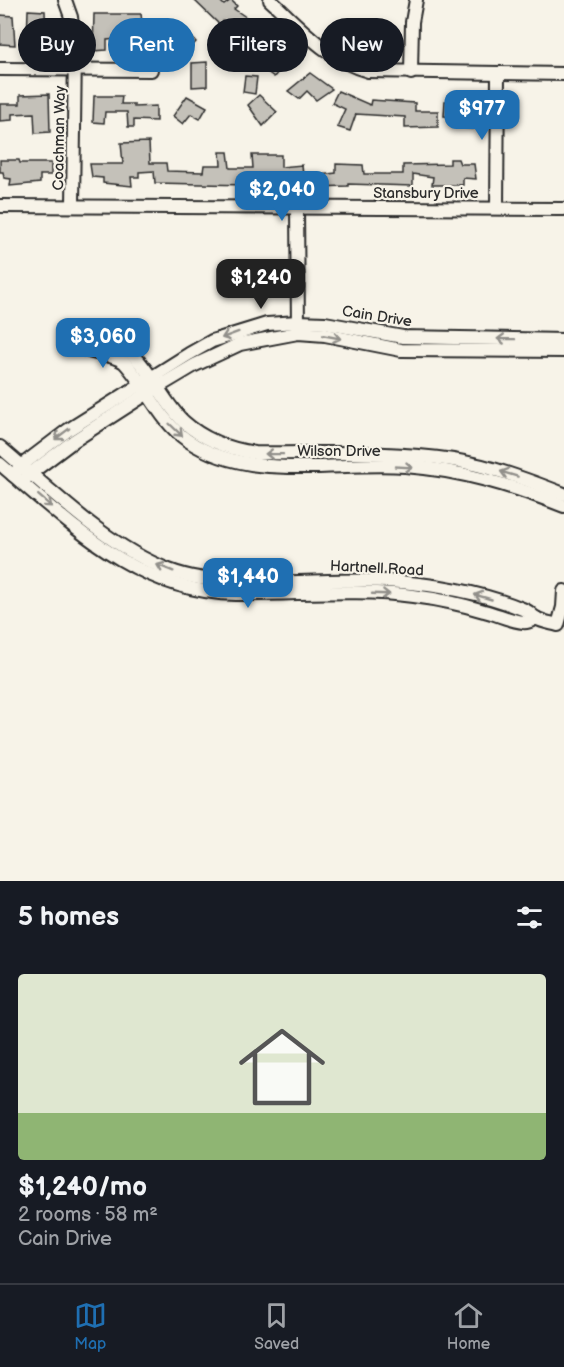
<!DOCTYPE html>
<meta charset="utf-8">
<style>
body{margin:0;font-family:"Balsamiq Sans",sans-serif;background:#20242c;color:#f1f3f6;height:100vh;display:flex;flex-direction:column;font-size:22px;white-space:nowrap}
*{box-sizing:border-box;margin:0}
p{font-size:20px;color:#9ea1a6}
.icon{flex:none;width:33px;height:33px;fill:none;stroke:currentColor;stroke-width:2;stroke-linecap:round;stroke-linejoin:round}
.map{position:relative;height:881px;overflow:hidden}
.sheet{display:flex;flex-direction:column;background:#171b24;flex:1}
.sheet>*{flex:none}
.banner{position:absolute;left:18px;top:18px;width:528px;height:54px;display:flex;gap:12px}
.price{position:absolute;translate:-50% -51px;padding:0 14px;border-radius:12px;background:#1f6fb2;color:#fff;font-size:20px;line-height:39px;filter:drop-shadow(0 2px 3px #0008)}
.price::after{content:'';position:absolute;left:50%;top:36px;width:18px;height:14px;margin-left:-9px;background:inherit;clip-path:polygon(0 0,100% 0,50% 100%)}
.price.active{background:#222;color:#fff}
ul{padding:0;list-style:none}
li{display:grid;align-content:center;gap:12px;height:318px;padding:0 18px}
li span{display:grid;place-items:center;height:186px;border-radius:6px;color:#555}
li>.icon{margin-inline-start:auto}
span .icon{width:108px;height:108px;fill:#fffc;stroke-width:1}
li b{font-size:26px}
h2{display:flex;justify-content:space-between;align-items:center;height:72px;padding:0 18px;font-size:26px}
.tag{padding:0 21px;border-radius:27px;background:#171b24;box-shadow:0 3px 9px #0003;font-size:21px;line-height:54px}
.tag.active{background:#1f6fb2;color:#fff}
.menu{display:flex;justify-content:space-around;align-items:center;height:84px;border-top:2px solid #363941;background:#171b24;font-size:16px;color:#9ea1a6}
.menu a{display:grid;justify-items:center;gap:3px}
.menu .active{color:#1f6fb2}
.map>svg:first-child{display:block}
</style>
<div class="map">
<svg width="564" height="881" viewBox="0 0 564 881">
<rect width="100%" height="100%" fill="#f7f3e8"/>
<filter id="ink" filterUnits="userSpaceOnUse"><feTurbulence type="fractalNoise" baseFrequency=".0167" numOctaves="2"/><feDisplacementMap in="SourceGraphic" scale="12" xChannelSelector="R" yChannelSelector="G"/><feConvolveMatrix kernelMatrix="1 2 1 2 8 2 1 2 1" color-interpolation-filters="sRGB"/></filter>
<g filter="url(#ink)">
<!-- building -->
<g fill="#c4c1b9" stroke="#2b2b2b" stroke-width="1.5">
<path d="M 194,0 L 219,0 L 224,5 L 231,0 L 237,6 L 234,9 L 265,30 L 292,55 L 274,77 L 266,71 L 273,60 L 262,49 L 264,46 L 241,37 L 223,21 L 220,25 Z"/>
<path d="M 28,10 L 45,11 L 46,43 L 27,42 Z"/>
<path d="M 94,14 L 141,14 L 142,22 L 157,21 L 160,37 L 146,37 L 147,46 L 128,46 L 128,38 L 107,40 L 107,50 L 93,51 Z"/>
<path d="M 0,15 L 13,16 L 15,45 L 0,44 Z"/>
<path d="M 179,23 L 196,42 L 183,56 L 176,49 L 182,42 L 171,32 Z"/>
<path d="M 207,62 L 207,86 L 192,87 L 192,63 Z"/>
<path d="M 310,73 L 332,89 L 316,100 L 307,91 L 299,99 L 288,91 Z"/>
<path d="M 245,76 L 257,77 L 255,94 L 243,92 Z"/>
<path d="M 338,91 L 370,105 L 371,100 L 415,103 L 415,111 L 438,111 L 438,127 L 405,128 L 405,117 L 356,114 L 350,131 L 337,127 L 345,109 L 332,103 Z"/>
<path d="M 49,94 L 50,132 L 35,133 L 34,113 L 12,114 L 12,120 L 0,121 L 0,104 L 20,104 L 20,95 Z"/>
<path d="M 259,95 L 277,112 L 263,126 L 248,105 Z"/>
<path d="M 94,96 L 122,96 L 121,104 L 134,104 L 134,107 L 156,106 L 156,121 L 134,120 L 134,127 L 128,127 L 127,112 L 105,112 L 104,123 L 93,122 Z"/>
<path d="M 187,96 L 207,107 L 200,119 L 191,114 L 183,124 L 173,116 Z"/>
<path d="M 445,101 L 472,101 L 473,129 L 461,128 L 460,117 L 444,116 Z"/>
<path d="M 149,142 L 150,163 L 166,163 L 167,171 L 203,172 L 204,165 L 221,165 L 220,152 L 228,152 L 230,168 L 253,168 L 252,155 L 281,155 L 281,167 L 302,165 L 303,175 L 320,175 L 336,173 L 336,164 L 363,165 L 364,174 L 403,174 L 403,165 L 450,164 L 450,159 L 458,159 L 460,164 L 474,164 L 476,179 L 463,178 L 463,185 L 432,185 L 433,177 L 413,174 L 413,186 L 348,184 L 348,186 L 314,187 L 286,186 L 286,176 L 265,177 L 266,184 L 248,185 L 155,183 L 154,171 L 139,172 L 139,177 L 131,177 L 132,186 L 103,183 L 103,178 L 92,177 L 90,164 L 123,164 L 121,143 Z"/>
<path d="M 0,160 L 19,160 L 20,163 L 51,163 L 51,175 L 40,175 L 40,183 L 10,186 L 11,179 L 4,178 L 3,172 L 0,172 Z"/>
</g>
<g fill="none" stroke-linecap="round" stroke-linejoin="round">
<defs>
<g id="minor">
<path d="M 65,0 L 71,17 L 75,50 L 73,206"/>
<path d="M 270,0 C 300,27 329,61 368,71 L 564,74"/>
<path d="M 0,69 L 151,70"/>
<path d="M 411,73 L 412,22 L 416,0"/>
<path d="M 0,206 L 564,209"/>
<path d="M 297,207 L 298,329"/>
<path d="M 497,208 L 498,74"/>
<path d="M 70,343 C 79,344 84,350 92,352 C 104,355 113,355 124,362 C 147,386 159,421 187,440 C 250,483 334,461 405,466 C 461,470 513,486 564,506"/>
<path d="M 81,345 C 136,322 153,394 184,422 C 204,440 229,449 255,453 C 321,454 388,450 453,460 C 491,466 528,480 564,494"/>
<path d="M 0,447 C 51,490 106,546 169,570 C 229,593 321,577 387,581 C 433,584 482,592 525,610 C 530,612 532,616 536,618 C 542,622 551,623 558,625 L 563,607 L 564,591"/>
<path d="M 0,464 C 71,524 136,592 236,594 C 295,595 355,588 413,596 C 437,599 461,604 484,611 C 497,614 511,621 523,622 C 528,623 532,620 536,618"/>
<path d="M 13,475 L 22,465 L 68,430 L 189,354 L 212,341 L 267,324 L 298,322 L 325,323 L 403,337 L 564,340"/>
<path d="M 22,482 L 31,473 L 75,440 L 148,393 L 195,365 L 240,344 L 298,333 L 325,335 L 401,350 L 564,351"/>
</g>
</defs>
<!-- minor casing -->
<use href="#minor" stroke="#2b2b2b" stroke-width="16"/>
<!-- minor -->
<use href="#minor" stroke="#f7f3e8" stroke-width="12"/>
</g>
<!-- one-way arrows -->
<defs><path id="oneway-shaft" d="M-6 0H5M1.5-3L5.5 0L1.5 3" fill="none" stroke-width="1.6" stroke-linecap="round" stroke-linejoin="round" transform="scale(1.5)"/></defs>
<g stroke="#918f8a">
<use href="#oneway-shaft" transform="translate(230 335) rotate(160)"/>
<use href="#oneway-shaft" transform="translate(332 337) rotate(11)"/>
<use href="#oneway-shaft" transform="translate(506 339) rotate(-179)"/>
<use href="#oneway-shaft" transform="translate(176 430) rotate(44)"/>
<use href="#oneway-shaft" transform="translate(62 434) rotate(143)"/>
<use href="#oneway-shaft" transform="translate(274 454) rotate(-179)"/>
<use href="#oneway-shaft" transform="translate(404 467) rotate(3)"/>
<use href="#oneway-shaft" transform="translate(509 474) rotate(-163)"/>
<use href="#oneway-shaft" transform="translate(45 501) rotate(41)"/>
<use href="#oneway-shaft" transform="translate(165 568) rotate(-158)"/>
<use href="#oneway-shaft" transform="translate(381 594) rotate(2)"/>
<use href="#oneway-shaft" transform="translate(483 597) rotate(-164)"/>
</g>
</g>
<g text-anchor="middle" stroke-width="4.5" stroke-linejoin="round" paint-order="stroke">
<!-- street labels -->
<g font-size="15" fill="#2b2b2b" stroke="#f7f3e8">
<text transform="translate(59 138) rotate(-89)" y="5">Coachman Way</text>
<text x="426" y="198">Stansbury Drive</text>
<text transform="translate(377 316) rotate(9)" y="5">Cain Drive</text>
<text x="339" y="456">Wilson Drive</text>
<text transform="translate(377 568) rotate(3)" y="5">Hartnell Road</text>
</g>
</g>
</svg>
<b class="price" style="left:482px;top:141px">$977</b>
<b class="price" style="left:282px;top:222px">$2,040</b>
<b class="price active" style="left:261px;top:310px">$1,240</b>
<b class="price" style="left:103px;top:369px">$3,060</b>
<b class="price" style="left:248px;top:609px">$1,440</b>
<div class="banner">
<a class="tag">Buy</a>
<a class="tag active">Rent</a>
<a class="tag">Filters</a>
<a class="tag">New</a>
</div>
</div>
<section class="sheet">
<h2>5 homes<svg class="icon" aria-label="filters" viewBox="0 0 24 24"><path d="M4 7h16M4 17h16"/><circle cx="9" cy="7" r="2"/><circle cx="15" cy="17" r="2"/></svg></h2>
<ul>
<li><span style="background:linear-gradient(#dfe7d0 75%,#8fb573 0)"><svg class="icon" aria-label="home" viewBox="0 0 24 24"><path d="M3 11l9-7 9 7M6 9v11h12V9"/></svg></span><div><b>$1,240/mo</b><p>2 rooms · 58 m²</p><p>Cain Drive</p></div></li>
</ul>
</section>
<nav class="menu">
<a class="active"><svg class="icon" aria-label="map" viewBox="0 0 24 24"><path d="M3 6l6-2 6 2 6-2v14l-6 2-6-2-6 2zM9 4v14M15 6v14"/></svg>Map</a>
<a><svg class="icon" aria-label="saved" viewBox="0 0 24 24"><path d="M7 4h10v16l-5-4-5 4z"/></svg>Saved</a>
<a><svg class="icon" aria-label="home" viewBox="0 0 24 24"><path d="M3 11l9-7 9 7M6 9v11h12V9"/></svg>Home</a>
</nav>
